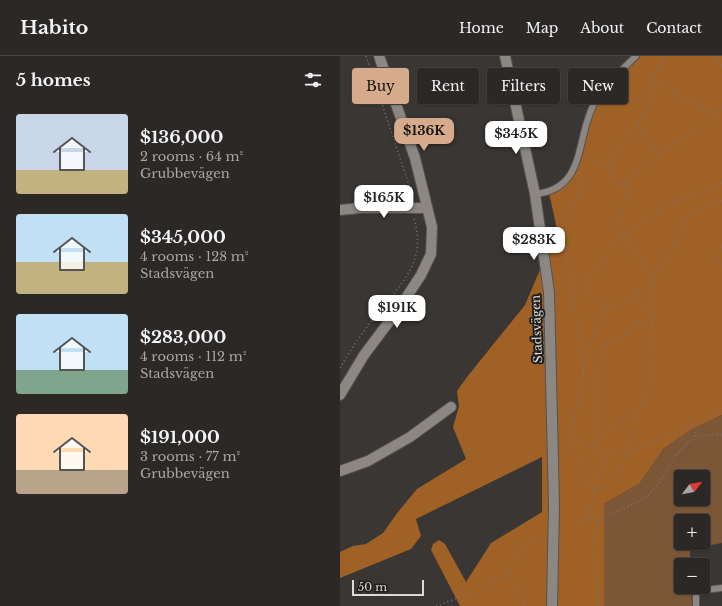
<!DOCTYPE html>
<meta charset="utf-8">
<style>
body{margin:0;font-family:"Libre Baskerville",serif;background:#383432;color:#f1f3f6;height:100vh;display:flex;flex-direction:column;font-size:15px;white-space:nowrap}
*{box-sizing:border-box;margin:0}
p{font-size:13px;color:#a6a6a7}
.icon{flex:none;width:22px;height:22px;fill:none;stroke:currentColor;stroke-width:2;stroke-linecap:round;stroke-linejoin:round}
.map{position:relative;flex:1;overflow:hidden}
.details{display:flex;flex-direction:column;background:#2c2826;width:340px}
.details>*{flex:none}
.hud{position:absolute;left:12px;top:12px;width:310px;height:36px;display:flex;gap:8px}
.needle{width:26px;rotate:59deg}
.tools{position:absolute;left:334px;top:414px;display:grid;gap:8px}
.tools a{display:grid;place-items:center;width:36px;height:36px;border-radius:4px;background:#2c2826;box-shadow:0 1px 3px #0004,0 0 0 1px #484443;font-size:20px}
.scale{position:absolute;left:12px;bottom:10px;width:72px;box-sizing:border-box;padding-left:4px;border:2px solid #dcd9d7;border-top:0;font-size:11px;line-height:14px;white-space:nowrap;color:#dcd9d7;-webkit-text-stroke:3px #201e1c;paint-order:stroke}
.price{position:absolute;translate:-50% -34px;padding:0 9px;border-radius:8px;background:#fff;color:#222;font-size:13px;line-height:26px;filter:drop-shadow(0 1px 2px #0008)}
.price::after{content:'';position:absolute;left:50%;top:24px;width:12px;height:9px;margin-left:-6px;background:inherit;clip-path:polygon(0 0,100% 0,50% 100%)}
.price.on{background:#d6ab8b;color:#111}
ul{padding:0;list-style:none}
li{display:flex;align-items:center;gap:12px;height:100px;padding:0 16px}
li span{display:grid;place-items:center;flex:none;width:112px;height:80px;border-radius:4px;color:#555}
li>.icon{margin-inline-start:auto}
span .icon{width:48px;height:48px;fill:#fffc;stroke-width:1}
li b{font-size:17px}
h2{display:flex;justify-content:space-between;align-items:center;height:48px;padding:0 16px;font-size:17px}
.chip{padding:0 14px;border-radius:4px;background:#2c2826;box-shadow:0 1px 3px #0004,0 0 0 1px #484443;font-size:14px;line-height:36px}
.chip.on{background:#d6ab8b;color:#111}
header{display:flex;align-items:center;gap:24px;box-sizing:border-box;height:56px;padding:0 20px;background:#2c2826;border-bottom:1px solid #484443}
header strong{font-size:19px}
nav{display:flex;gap:22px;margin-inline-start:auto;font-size:14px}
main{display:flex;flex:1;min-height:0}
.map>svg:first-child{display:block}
</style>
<header>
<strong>Habito</strong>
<nav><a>Home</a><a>Map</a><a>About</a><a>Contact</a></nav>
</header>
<main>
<section class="details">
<h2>5 homes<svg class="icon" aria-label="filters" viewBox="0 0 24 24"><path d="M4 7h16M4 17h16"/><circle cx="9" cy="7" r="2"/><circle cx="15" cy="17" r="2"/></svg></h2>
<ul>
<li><span style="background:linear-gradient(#c9d6e8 70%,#c2b280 0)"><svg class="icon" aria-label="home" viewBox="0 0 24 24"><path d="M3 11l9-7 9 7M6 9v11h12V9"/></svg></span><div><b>$136,000</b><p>2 rooms · 64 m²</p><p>Grubbevägen</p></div></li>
<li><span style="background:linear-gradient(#bfe0f5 60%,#c2b280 0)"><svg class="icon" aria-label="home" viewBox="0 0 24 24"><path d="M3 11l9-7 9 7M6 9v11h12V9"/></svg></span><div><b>$345,000</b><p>4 rooms · 128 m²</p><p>Stadsvägen</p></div></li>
<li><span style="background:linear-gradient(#bfe0f5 70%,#7fa58c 0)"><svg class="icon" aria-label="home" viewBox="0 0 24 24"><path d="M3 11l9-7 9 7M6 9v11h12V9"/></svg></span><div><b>$283,000</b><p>4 rooms · 112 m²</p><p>Stadsvägen</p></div></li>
<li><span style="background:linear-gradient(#ffd9b3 70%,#b9a48a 0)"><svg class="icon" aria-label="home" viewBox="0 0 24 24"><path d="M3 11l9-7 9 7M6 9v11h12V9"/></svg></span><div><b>$191,000</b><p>3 rooms · 77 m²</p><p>Grubbevägen</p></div></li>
</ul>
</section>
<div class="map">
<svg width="382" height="550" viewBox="0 0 382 550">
<rect width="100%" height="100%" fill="#3a3633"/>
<!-- green -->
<path fill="#7b5738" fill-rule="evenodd" d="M 382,359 L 382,487 L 350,493 L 350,509 L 341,509 L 341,531 L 351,531 L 352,550 L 264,550 L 264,448 L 300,427 L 324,392 L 351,374 ZM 341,421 L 363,421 L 363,443 L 341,443 ZM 341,465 L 363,465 L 363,487 L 341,487 Z"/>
<!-- forest -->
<path fill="#a06126" d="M 296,0 L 382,0 L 382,359 L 351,374 L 324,392 L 300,427 L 264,448 L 264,550 L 120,550 L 91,494 L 93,488 L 99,484 L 105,488 L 126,526 L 151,487 L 202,456 L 202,401 L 76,463 L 81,480 L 71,493 L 0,522 L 0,496 L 13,490 L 26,488 L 43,477 L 58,456 L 77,433 L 126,403 L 113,371 L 119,350 L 117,335 L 127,321 L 185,249 L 205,202 L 219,182 L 209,137 L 234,114 L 253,49 Z"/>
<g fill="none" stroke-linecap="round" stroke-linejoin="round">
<defs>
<g id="service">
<path d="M 195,138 C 247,133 235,83 254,48 C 264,30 281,15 296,0"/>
<path d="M 356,550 L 356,535 L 382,532"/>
</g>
<g id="minor">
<path d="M 0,154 L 20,152 L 87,152"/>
<path d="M 0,339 L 24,299 L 60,251 L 81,219 L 91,198 L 92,171 L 75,102 L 39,0"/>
<path d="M 0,415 L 28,405 L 70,381 L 111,351"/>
</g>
<path id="secondary" d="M 165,0 L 195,138 L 209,236 L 214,449 L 212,550"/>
</defs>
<!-- service casing -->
<use href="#service" stroke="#55524f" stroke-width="8"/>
<!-- minor casing -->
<use href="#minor" stroke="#55524f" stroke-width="12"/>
<!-- secondary casing -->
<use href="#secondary" stroke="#55524f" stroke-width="12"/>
<!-- path -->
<g stroke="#797572" stroke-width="1.5" stroke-dasharray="1 3" stroke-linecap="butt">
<path d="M 26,0 L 69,129 L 70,143"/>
<path d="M 326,0 L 319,10 L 313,24 L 309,50 L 303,60 L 277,94 L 267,111 C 270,121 271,130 282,130 L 328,91 L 361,72 L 382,51"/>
<path d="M 373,0 L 382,11"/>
<path d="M 311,33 L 318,28 L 325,30 L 346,43 L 356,47 L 364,53 L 375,57"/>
<path d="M 299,66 C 301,81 314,87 318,100"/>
<path d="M 246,98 L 258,107 L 267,111"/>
<path d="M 240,117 L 241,135 L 227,159 L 226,174 L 226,196 L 242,295 L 243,319"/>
<path d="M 286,127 L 285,148 L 279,162 L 278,169 L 290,190 L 303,206 L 313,225 L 312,268"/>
<path d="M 382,127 L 335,146 L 282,180 L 272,191 L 247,227 L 246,236 L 250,243 L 257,249 L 266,252 L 272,251 L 286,244 L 299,246 L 307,253 L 312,270 L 311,322 L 303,348 L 291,360 L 270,373 L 255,384 L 253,390 L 255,395 L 284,397 L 298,393 L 319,385 L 382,354"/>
<path d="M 382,190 L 380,193 L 379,204 L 382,209"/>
<path d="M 286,244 L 313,225 L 332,195 L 340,178 L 342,167 L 350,159 L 363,152 L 382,145"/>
<path d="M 0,312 C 12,291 26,271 42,252 C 55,235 71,220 76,198 C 79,186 77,174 74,162"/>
<path d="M 244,315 C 247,293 257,273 266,253"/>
<path d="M 243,319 L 234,365 L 235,379 L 243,389 L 253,390"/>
<path d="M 234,365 C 232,371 228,378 229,383 C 229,393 238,397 241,404 C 247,418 237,432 261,434 C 264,431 268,429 271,426 C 285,411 295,379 294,359"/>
<path d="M 353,368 L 356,382"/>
<path d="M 260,380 L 256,378 L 256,326 L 267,287 L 282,282 L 301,264 L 311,269"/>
<path d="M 250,463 L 254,433 L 268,397"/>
<path d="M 238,467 C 260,460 284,456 304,442 C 333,421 333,373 382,379"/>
<path d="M 167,517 L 182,540 L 184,550"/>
<path d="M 96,550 L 145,532 L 167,517 L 185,487 L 199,481"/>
<path d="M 258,550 L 254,481 L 261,460"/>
</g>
<!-- service -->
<use href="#service" stroke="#8c8783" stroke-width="6"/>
<!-- minor -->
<use href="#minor" stroke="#8c8783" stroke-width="10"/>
<!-- secondary -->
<use href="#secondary" stroke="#8c8783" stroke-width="10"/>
</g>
<g text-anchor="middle" stroke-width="4" stroke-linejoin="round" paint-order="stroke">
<!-- street labels -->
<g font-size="12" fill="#dcd9d7" stroke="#201e1c">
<text transform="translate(197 273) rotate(-92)" y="4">Stadsvägen</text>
</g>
</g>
</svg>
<div class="tools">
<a><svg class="needle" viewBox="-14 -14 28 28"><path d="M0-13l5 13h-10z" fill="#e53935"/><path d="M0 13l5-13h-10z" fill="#a6a6a7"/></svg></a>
<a>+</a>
<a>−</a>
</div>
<div class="scale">50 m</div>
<b class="price on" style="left:84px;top:96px">$136K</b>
<b class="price" style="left:176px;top:99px">$345K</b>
<b class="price" style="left:44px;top:163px">$165K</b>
<b class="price" style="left:194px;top:205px">$283K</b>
<b class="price" style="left:57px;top:273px">$191K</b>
<div class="hud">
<a class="chip on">Buy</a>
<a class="chip">Rent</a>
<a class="chip">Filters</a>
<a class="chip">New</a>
</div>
</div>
</main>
